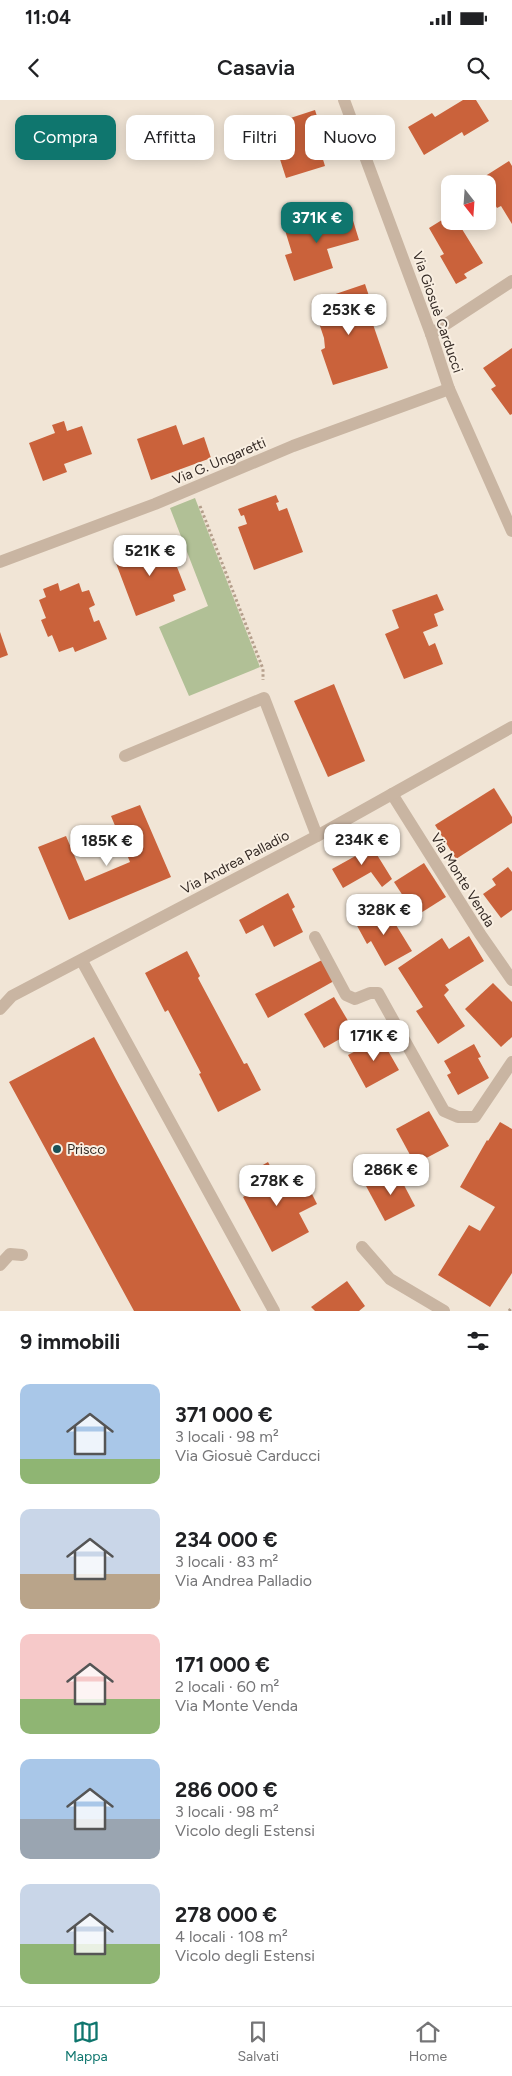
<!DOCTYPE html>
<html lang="it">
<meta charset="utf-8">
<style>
body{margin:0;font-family:Figtree,sans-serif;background:#f6f6f6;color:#202124;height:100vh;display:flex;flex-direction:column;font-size:19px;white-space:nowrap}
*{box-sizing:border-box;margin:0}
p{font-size:16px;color:#757577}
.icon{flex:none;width:28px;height:28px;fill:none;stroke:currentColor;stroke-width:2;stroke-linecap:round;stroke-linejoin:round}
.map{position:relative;height:1211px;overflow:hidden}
.details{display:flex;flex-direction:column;background:#fff;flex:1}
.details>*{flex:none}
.hud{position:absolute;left:15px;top:15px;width:482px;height:45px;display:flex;gap:10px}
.needle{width:32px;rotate:163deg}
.tools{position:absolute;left:441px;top:75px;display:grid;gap:10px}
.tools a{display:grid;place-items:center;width:55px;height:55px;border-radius:10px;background:#fff;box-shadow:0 2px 12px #0003;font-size:25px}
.price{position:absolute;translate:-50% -42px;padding:0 11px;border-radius:10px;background:#fff;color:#222;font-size:16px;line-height:32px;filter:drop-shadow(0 1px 2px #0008)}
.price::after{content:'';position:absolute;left:50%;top:30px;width:15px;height:11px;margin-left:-8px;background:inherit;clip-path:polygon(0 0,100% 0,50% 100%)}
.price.current{background:#0f766e;color:#fff}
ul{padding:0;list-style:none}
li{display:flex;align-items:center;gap:15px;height:125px;padding:0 20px}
li span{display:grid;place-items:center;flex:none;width:140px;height:100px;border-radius:10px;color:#555}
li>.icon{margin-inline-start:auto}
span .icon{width:60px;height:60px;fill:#fffc;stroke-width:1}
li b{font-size:21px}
h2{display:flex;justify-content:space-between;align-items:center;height:60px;padding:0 20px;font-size:21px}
.chip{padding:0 18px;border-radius:10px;background:#fff;box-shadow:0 2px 12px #0003;font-size:18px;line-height:45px}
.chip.current{background:#0f766e;color:#fff}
.status{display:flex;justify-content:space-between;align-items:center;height:35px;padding:0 25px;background:#fff;direction:ltr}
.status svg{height:14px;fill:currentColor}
header{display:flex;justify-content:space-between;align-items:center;height:65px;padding:0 20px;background:#fff;font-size:22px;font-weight:600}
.dock{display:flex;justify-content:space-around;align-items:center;height:70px;border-top:1px solid #e0e0e0;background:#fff;font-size:14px;color:#757577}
.dock a{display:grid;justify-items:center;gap:2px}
.dock .current{color:#0f766e}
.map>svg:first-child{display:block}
</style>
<div class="status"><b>11:04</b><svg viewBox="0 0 49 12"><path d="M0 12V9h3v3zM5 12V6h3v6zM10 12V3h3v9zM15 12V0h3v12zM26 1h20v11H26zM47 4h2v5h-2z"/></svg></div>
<header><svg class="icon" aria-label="back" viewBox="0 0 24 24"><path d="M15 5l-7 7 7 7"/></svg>Casavia<svg class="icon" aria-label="search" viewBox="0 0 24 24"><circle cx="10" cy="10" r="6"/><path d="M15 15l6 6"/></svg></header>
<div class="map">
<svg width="512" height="1211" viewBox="0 0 512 1211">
<rect width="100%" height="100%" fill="#f1e5d6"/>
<!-- green -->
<path fill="#b1c096" d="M 195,398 L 260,567 L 189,596 L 159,527 L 208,506 L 170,408 Z"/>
<!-- building -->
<g fill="#ca623b">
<path d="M 463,0 L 476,0 L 489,21 L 464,36 L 462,32 L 424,55 L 408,27 L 432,13 L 435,17 Z"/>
<path d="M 315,10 L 328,51 L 321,53 L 325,66 L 286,78 L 269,25 Z"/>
<path d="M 509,61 L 512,66 L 512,124 L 501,106 L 497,108 L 488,93 L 488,84 L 482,84 L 479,80 Z"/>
<path d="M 351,114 L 359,140 L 327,149 L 333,168 L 294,181 L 285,155 L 292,153 L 284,127 L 315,117 L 318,125 Z"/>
<path d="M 450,115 L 450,121 L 457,121 L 483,163 L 464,174 L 467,178 L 456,184 L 440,156 L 444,154 L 429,128 Z"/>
<path d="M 365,184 L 371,202 L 366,204 L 388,268 L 333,285 L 321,250 L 325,248 L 324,238 L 312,202 Z"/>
<path d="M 512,248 L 512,314 L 510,315 L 491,289 L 496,286 L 483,268 Z"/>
<path d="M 64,321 L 67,331 L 82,326 L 92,354 L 64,364 L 67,372 L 43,381 L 29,343 L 55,333 L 52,325 Z"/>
<path d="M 176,325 L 183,345 L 204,337 L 211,358 L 151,380 L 137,339 Z"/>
<path d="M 276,395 L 279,402 L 276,403 L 279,411 L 287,408 L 303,452 L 254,470 L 238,427 L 247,424 L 244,415 L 241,416 L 238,409 Z"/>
<path d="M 153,443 L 155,449 L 168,444 L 186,490 L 173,495 L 175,501 L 136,516 L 114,458 Z"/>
<path d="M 58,483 L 60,491 L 79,483 L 82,492 L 89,490 L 95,505 L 89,508 L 94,522 L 99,520 L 107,539 L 75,552 L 73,547 L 59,552 L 52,535 L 48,537 L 41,520 L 46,518 L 39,500 L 46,497 L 43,489 Z"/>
<path d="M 437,494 L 444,510 L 434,514 L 438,526 L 423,532 L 429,546 L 435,543 L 443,564 L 404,579 L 385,534 L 399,528 L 392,510 Z"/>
<path d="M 0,532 L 8,555 L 0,558 Z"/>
<path d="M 334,584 L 365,661 L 328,677 L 294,601 Z"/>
<path d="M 494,688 L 512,717 L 512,723 L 456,759 L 435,725 Z"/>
<path d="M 140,705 L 171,777 L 69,820 L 38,747 L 66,736 L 85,781 L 130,762 L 111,716 Z"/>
<path d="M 366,737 L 392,779 L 382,787 L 371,772 L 343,788 L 332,769 L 359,754 L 353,745 Z"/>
<path d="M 424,763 L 446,797 L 416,816 L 394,782 Z"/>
<path d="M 508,767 L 512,772 L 512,810 L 501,818 L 483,794 L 496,785 L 492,779 Z"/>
<path d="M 288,793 L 295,807 L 292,809 L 303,832 L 274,847 L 263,825 L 246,834 L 239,820 Z"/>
<path d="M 385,807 L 412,851 L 385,866 L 371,841 L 367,844 L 355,822 Z"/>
<path d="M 469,836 L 484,861 L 445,885 L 449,890 L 444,895 L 465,926 L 438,944 L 416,911 L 423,907 L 398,868 L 442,838 L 449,849 Z"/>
<path d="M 187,851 L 200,876 L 198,878 L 244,964 L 247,963 L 261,990 L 218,1012 L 199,974 L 201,973 L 168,910 L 165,912 L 145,873 Z"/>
<path d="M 324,859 L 334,881 L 268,918 L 255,894 Z"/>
<path d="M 493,883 L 512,902 L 512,937 L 501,947 L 465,909 Z"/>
<path d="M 334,897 L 354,931 L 324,948 L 304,914 Z"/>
<path d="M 384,936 L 390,948 L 387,949 L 399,970 L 366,988 L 348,955 Z"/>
<path d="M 94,937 L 116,979 L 241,1211 L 134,1211 L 9,982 Z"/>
<path d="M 474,944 L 481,957 L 478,958 L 489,978 L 458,995 L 447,975 L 451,973 L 444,961 Z"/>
<path d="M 429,1011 L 449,1046 L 415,1064 L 396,1029 Z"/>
<path d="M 500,1022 L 512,1029 L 512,1173 L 490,1207 L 438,1175 L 469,1125 L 480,1131 L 495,1107 L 460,1087 L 487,1040 L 488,1041 Z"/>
<path d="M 268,1062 L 277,1079 L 280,1077 L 289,1094 L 307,1084 L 317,1104 L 299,1113 L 309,1132 L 272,1152 L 243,1097 L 254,1091 L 245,1075 Z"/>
<path d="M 396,1070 L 415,1106 L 385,1121 L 366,1086 Z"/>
<path d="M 347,1181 L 365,1206 L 359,1211 L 315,1211 L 311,1207 Z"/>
</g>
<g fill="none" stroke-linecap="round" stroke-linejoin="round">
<!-- path -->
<g stroke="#b59f8c" stroke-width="3" stroke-dasharray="2.5 2.5" stroke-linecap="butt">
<path d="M 200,406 L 263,569 L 263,580"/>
<path d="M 509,1211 L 512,1207"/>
</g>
<!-- service -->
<g stroke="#c9b5a2" stroke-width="12">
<path d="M 125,656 L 264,598 L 317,736"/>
<path d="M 0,1165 L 10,1154 L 22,1155"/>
</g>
<!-- minor -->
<g stroke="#c9b5a2" stroke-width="12">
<path d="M 344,0 L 431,234 L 449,289 L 512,431"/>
<path d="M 431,234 L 512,181"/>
<path d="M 0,462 L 155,404 L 293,346 L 449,289"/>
<path d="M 392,694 L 480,834 L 512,880"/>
<path d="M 315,837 L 346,895 L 355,899 L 370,893 L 378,893 L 444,1011 L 458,1017 L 475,1017 L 512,962"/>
<path d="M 82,861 L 274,1211"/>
<path d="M 0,909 L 12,896 L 317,736 L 512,627"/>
<path d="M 362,1147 L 390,1179 L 444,1211"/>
</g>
</g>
<!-- markers -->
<circle fill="#195056" stroke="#f9efe2" stroke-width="2" cx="57" cy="1049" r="5"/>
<g text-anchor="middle" stroke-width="4" stroke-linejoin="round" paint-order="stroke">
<!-- street labels -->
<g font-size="14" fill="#342a25" stroke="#f9efe2">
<text transform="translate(438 212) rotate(71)" y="5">Via Giosuè Carducci</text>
<text transform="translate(219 361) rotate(-23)" y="5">Via G. Ungaretti</text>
<text transform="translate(235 762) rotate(-28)" y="5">Via Andrea Palladio</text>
<text transform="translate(463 780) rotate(58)" y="5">Via Monte Venda</text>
</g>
<!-- poi labels -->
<g font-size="14" fill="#342a25" stroke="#f9efe2" text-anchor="start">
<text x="67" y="1054">Prisco</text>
</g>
</g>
</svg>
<div class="tools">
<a><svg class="needle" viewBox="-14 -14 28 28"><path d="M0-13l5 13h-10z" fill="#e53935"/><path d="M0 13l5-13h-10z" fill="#757577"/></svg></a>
</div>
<b class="price current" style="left:317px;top:144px">371K €</b>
<b class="price" style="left:349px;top:236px">253K €</b>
<b class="price" style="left:150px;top:477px">521K €</b>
<b class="price" style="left:362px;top:766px">234K €</b>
<b class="price" style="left:107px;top:767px">185K €</b>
<b class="price" style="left:384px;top:836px">328K €</b>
<b class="price" style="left:374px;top:962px">171K €</b>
<b class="price" style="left:391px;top:1096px">286K €</b>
<b class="price" style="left:277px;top:1107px">278K €</b>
<div class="hud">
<a class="chip current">Compra</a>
<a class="chip">Affitta</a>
<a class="chip">Filtri</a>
<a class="chip">Nuovo</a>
</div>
</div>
<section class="details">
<h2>9 immobili<svg class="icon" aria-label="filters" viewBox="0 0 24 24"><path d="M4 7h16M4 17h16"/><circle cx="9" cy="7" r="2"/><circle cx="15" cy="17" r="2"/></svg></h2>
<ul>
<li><span style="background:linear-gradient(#a9c7e8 75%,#8fb573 0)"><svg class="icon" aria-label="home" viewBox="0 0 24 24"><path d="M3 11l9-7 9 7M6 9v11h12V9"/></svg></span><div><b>371 000 €</b><p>3 locali · 98 m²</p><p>Via Giosuè Carducci</p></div></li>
<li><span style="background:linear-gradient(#c9d6e8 65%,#b9a48a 0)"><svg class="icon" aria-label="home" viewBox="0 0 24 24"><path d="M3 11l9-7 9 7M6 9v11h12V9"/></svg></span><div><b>234 000 €</b><p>3 locali · 83 m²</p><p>Via Andrea Palladio</p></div></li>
<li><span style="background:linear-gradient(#f6c9c9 65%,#8fb573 0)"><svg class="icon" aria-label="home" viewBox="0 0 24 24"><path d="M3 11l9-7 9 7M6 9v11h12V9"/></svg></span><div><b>171 000 €</b><p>2 locali · 60 m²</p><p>Via Monte Venda</p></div></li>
<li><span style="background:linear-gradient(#a9c7e8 60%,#9aa5b1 0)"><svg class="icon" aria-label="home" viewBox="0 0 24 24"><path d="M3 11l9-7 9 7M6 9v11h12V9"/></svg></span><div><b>286 000 €</b><p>3 locali · 98 m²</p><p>Vicolo degli Estensi</p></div></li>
<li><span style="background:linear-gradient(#c9d6e8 60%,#8fb573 0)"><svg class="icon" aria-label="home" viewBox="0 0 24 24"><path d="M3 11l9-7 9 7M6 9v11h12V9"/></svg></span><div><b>278 000 €</b><p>4 locali · 108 m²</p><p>Vicolo degli Estensi</p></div></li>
</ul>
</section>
<nav class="dock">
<a class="current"><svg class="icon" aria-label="map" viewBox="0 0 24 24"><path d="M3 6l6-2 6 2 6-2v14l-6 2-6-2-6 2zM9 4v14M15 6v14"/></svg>Mappa</a>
<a><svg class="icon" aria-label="saved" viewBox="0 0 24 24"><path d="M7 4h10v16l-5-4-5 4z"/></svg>Salvati</a>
<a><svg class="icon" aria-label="home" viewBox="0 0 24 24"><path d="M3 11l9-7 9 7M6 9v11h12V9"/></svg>Home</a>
</nav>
